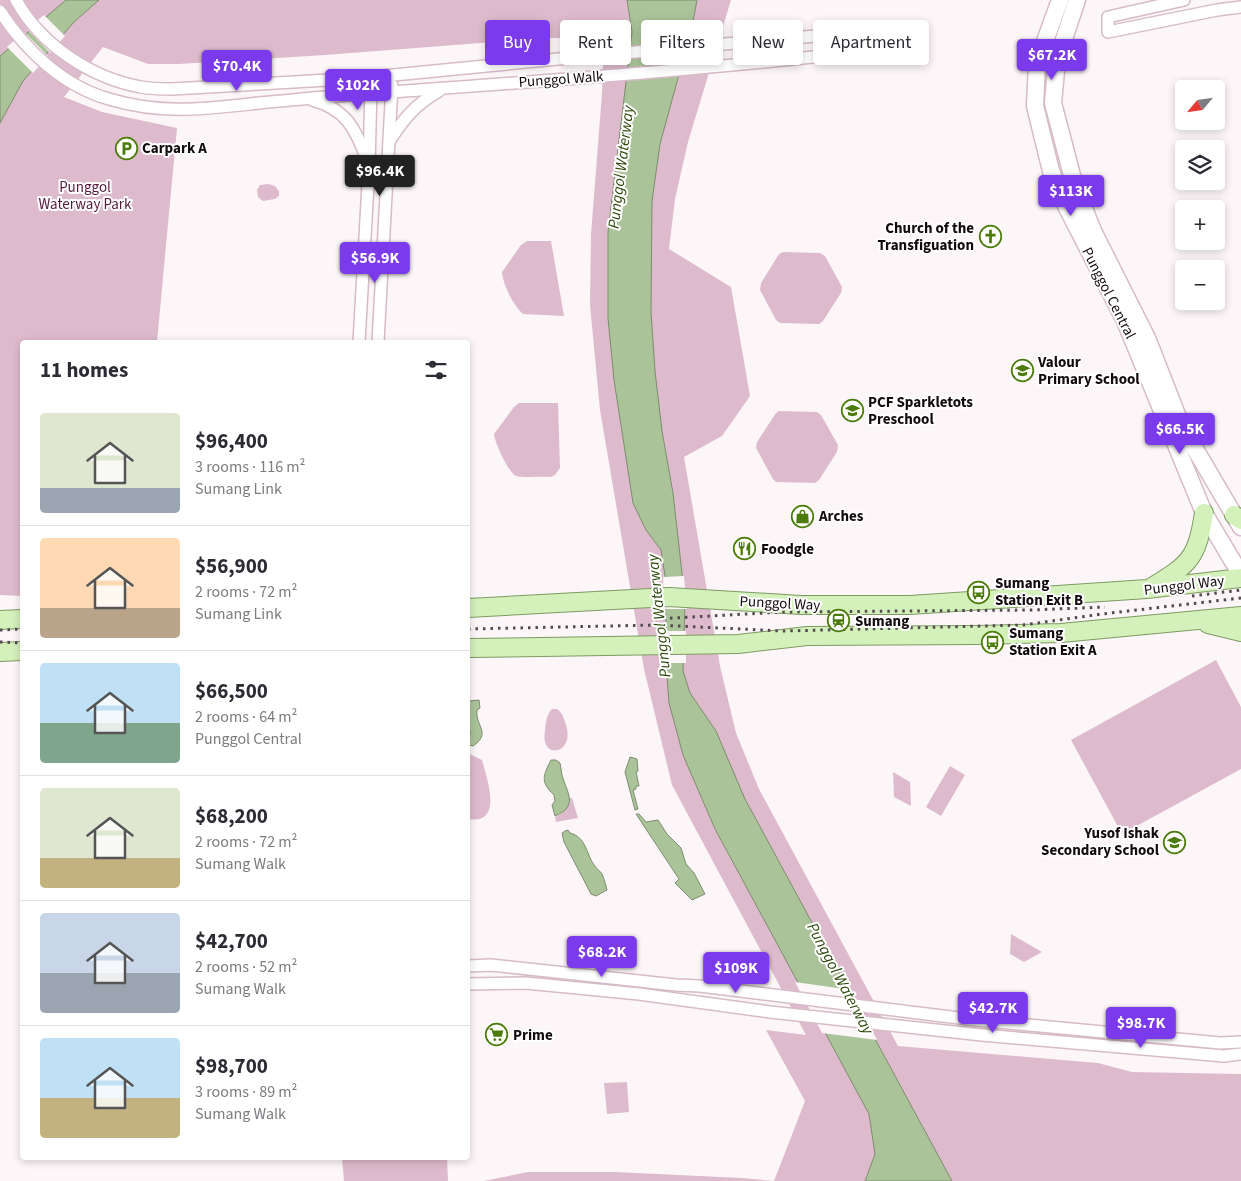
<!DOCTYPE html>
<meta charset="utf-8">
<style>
body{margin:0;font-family:"Source Sans 3",sans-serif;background:#f2f2f3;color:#2b2b33;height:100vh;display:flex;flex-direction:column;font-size:19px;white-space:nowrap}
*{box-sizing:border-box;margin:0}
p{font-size:16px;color:#7c7c81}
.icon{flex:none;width:28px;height:28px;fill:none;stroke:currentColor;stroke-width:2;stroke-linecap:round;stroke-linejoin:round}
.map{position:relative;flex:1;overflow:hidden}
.details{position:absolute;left:20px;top:340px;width:450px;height:820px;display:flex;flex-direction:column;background:#fff;border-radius:5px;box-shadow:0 2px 8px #0003}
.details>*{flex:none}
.banner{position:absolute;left:485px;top:20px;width:475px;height:45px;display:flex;gap:10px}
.needle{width:32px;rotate:241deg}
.controls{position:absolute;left:1175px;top:80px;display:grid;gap:10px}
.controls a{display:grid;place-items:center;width:50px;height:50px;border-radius:5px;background:#fff;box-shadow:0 2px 8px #0003;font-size:25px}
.price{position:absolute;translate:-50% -42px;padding:0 11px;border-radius:5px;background:#7c3aed;color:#fff;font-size:16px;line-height:32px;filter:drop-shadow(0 1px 2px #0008)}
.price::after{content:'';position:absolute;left:50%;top:30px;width:15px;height:11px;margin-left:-8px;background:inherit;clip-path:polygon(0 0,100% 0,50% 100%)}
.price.on{background:#222;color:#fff}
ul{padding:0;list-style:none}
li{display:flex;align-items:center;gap:15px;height:125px;padding:0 20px}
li+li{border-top:1px solid #e1e1e2}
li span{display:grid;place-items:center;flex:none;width:140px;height:100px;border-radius:5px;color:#555}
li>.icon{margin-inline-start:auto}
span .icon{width:60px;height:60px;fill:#fffc;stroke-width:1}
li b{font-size:21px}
h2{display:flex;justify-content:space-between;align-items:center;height:60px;padding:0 20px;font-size:21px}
.pill{padding:0 18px;border-radius:5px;background:#fff;box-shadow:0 2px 8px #0003;font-size:18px;line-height:45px}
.pill.on{background:#7c3aed;color:#fff}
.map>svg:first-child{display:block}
</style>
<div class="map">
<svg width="1241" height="1181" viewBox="0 0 1241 1181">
<rect width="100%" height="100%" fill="#fcf6f9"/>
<!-- green -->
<g fill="#debbcc">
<path d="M 0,0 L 731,0 L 688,142 L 675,199 L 669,249 L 731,287 L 750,396 L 722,436 L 684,457 L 720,666 L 736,733 L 759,789 L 898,1046 L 1098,1063 L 1132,1072 L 1241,1074 L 1241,1181 L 484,1181 L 528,1172 L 615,1172 L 742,1178 L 774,1181 L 805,1101 L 766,1030 L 806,1035 L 672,785 L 644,669 L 600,410 L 590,305 L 591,234 L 602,93 L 604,38 L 547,38 L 325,55 L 179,64 L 148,64 L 103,47 L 64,97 L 102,112 L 177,128 L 157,342 L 22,342 L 22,596 L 0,595 Z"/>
<path d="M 268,184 L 275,186 L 279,191 L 279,196 L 275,199 L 263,201 L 258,197 L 257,190 L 260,185 Z"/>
<path d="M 527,241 L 551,241 L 564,316 L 523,314 C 513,305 503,285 502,272 L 521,245 Z"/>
<path d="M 783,252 L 820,253 L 825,256 L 842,287 L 841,293 L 823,321 L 819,324 L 780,323 L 776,320 L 760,290 L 761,283 L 779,254 Z"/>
<path d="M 519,403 L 558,403 L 560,468 L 555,475 L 551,477 C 542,476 523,478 516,476 C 508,472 495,443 494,434 L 514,407 Z"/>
<path d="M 779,411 L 817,412 L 821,415 L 838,445 L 837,452 L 819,480 L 815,483 L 776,482 L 773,479 L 756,448 L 757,442 L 776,413 Z"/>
<path d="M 1216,660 L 1241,707 L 1241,769 L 1122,834 L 1071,740 Z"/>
<path d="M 552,709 L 557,709 C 562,713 563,716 565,722 C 578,755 539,761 545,731 C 546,723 546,715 552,709 Z"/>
<path d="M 468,753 L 482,760 C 487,779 504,825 468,819 Z"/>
<path d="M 950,766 L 965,775 L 941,816 L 926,807 Z"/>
<path d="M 893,772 L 910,782 L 911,806 L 894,797 Z"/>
<path d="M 569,798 L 572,798 L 578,818 L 556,822 L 555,817 L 561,814 L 570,802 Z"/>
<path d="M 1011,934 L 1042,952 L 1024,962 L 1010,954 Z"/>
<path d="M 627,1082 L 629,1112 L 607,1114 L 604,1083 Z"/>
<path d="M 342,1158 L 447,1158 L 448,1181 L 344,1181 Z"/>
</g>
<!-- water -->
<g fill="#aac398" stroke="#7d8c6f">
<path d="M 66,0 L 99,0 L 74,22 L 23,81 L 0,123 L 0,56 Z"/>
<path d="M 627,0 L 697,0 L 692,27 L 660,144 L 652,201 L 651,312 L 655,371 L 662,431 L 673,493 L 685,600 L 683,671 L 690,693 L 716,731 L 745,799 L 952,1181 L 865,1181 L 875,1154 L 869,1114 L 715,829 L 683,755 L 669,703 L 667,677 L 665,576 L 661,550 L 646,530 L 633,503 L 614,380 L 608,318 L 608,232 L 632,32 Z"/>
<path d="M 479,700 L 480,708 L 477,710 C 475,726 492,733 473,746 L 468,745 L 468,738 L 470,737 L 470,730 L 468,730 L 468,701 Z"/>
<path d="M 630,757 L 637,759 L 638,771 L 636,772 L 639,786 L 636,786 L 636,789 L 633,790 L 638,809 L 635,810 L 625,772 Z"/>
<path d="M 551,760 L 556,760 L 560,763 C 561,767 561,771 562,775 C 567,793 579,806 555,816 L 552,805 L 555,801 L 554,795 C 540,782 543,776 551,760 Z"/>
<path d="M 636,814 L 639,814 L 646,822 L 658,820 L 667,834 L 681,848 L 686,864 L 694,873 L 705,894 L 692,900 L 675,883 L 679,879 Z"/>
<path d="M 568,830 L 570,833 C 586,837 586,853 594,865 C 596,868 600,871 602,874 C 604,879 606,885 607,890 L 596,896 L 591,894 L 564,842 L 562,833 L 565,831 Z"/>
</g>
<!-- pier -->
<g fill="#fcf6f9">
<path d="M 44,15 L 65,36 L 50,53 L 27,29 Z"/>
<path d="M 24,32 L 48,56 L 33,73 L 7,47 Z"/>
<path d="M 684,576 L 687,609 L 664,609 L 663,577 Z"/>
<rect x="664" y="631" width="22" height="32"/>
<path d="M 795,982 L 851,990 L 877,1040 L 822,1033 Z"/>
</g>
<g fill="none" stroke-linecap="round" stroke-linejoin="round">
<defs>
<g id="minor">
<path d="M 1184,0 L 1108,17 L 1108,32 L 1217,10 L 1241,7"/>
<path d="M 0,11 C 25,50 63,86 109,99 C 162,115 205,109 259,103 C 294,100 330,96 365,94 C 527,82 688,71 850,53 L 853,44 L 851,38 L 847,34 L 815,36 L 547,60 L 363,78 L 172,89 C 162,89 151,89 141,87 C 91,78 41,45 16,0"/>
<path d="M 312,100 C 346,109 356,129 367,160"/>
<path d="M 390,140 C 405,117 415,105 439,91"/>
<path d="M 359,342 L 369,167 L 371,86"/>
<path d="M 378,342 L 392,85"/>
<path d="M 468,966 L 491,965 L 676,985 L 700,986 L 975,1020 L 1220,1043 L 1241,1042"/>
<path d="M 468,984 L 526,983 L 639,994 L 770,1012 L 982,1035 L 1224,1056 L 1241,1054"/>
</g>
<g id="secondary">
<path d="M 1060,0 L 1037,63 L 1035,106 L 1051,171 L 1062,198 L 1125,321 L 1204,513 L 1241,575"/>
<path d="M 1077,0 L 1057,60 L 1053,103 L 1074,183 L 1093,231 L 1147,338 L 1181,425 L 1241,527"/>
</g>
<g id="primary">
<path d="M 1234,515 L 1241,520"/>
<path d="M 1152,587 C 1190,564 1197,558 1204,513"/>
<path d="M 468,608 L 669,597 L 801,605 L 910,605 L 1147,589 L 1241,578"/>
<path d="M 0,620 L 22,619"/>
<path d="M 1208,624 L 1241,632"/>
<path d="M 468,648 L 738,644 L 807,636 L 976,635 L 1061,633 L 1241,616"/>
<path d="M 0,652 L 22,651"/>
</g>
</defs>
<!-- minor casing -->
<use href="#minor" stroke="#d7bbc8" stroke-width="14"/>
<!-- secondary casing -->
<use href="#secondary" stroke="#d7bbc8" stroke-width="19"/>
<!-- primary casing -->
<use href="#primary" stroke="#7e9a62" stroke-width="20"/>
<!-- minor -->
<use href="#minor" stroke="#fff" stroke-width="11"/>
<!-- secondary -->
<use href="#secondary" stroke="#fff" stroke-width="16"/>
<!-- primary -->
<use href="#primary" stroke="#d4f1bc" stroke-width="18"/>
<!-- rail -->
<g stroke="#524a4d" stroke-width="3" stroke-dasharray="2.5 5" stroke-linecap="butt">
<path d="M 1192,596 L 1241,590"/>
<path d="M 655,619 L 783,612 L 1032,610 L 1105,607"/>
<path d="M 468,629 L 657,625 L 783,631 L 1023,625 L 1102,614 L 1241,598"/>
<path d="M 0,630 L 22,629"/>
<path d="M 0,642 L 22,643"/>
</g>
</g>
<!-- icons -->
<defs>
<symbol id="parking-ring" viewBox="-11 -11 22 22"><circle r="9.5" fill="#fff" stroke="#4b7c09" stroke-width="1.5"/><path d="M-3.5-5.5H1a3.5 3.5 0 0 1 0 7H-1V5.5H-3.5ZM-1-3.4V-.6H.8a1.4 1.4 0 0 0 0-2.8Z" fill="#4b7c09"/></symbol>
<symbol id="church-ring" viewBox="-11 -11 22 22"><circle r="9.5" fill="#fff" stroke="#4b7c09" stroke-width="1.5"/><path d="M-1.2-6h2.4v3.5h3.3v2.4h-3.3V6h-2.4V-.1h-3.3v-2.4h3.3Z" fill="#4b7c09"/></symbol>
<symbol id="school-ring" viewBox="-11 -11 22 22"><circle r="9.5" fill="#fff" stroke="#4b7c09" stroke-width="1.5"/><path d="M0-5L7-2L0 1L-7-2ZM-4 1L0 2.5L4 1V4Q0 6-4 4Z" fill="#4b7c09"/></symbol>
<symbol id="shop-ring" viewBox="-11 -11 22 22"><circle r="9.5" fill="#fff" stroke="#4b7c09" stroke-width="1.5"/><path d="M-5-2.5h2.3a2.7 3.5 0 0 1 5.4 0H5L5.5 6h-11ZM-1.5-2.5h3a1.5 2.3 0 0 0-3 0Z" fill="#4b7c09"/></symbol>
<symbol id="restaurant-ring" viewBox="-11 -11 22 22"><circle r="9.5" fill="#fff" stroke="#4b7c09" stroke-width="1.5"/><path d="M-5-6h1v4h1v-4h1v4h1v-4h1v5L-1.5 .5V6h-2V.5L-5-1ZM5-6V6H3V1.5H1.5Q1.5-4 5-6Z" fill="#4b7c09"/></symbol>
<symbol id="bus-ring" viewBox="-11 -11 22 22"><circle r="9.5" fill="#fff" stroke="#4b7c09" stroke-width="1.5"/><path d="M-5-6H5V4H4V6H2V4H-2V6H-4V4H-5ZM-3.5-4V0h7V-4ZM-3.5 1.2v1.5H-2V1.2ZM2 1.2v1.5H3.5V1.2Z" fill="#4b7c09"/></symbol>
<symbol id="station-ring" viewBox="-11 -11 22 22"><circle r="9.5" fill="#fff" stroke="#4b7c09" stroke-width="1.5"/><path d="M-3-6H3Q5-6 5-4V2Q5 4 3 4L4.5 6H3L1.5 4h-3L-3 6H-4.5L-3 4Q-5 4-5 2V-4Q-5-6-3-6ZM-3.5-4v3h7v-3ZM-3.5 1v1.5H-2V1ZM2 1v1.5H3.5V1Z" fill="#4b7c09"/></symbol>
<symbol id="supermarket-ring" viewBox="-11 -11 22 22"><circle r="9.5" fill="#fff" stroke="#4b7c09" stroke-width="1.5"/><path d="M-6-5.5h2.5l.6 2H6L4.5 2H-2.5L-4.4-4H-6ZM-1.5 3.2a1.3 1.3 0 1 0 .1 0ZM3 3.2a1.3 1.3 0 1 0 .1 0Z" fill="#4b7c09"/></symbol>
</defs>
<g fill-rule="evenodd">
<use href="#parking-ring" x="114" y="136" width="25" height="25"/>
<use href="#church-ring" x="978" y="224" width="25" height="25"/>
<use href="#school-ring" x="1010" y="358" width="25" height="25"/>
<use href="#school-ring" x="840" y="398" width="25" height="25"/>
<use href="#shop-ring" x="790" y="504" width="25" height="25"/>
<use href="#restaurant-ring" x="732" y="536" width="25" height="25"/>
<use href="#bus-ring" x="966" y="580" width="25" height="25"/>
<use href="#station-ring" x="826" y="608" width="25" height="25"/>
<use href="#bus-ring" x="980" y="630" width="25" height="25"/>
<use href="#school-ring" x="1162" y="830" width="25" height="25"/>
<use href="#supermarket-ring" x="484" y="1022" width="25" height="25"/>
</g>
<g text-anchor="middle" stroke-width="4" stroke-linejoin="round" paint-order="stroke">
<!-- street labels -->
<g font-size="15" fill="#130a0e" stroke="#fff">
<text transform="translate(561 79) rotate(-4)" y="5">Punggol Walk</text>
<text transform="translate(1109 293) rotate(63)" y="5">Punggol Central</text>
<text transform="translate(1184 585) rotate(-7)" y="5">Punggol Way</text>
<text transform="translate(780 603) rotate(3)" y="5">Punggol Way</text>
</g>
<!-- poi labels -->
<g font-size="15" font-weight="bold" fill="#130a0e" stroke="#fff" text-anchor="start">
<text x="142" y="153">Carpark A</text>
<text x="974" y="233" text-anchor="end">Church of the<tspan x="974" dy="17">Transfiguation</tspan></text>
<text x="1038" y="367">Valour<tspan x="1038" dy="17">Primary School</tspan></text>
<text x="868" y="407">PCF Sparkletots<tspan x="868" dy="17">Preschool</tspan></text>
<text x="819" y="521">Arches</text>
<text x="761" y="554">Foodgle</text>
<text x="995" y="588">Sumang<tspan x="995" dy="17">Station Exit B</tspan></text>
<text x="855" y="626">Sumang</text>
<text x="1009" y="638">Sumang<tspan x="1009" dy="17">Station Exit A</tspan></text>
<text x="1159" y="838" text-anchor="end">Yusof Ishak<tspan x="1159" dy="17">Secondary School</tspan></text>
<text x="513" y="1040">Prime</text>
</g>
<!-- park labels -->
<g font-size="15" fill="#551b3d" stroke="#fff">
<text x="85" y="192">Punggol<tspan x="85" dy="17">Waterway Park</tspan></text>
</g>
<!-- water labels -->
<g font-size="16" font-style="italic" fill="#2c4a0a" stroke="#fff">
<text transform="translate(620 167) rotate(-83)" y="6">Punggol Waterway</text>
<text transform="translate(658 616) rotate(-96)" y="6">Punggol Waterway</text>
<text transform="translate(841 978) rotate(62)" y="6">Punggol Waterway</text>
</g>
</g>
</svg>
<div class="controls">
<a><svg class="needle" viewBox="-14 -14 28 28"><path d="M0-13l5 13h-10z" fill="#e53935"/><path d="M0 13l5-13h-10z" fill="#7c7c81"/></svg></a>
<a><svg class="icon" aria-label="layers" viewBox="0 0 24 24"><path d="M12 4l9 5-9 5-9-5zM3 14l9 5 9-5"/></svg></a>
<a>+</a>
<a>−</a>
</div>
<b class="price" style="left:1052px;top:81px">$67.2K</b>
<b class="price" style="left:237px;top:92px">$70.4K</b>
<b class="price" style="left:358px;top:111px">$102K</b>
<b class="price on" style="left:380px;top:197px">$96.4K</b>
<b class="price" style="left:1071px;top:217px">$113K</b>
<b class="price" style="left:375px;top:284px">$56.9K</b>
<b class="price" style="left:1180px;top:455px">$66.5K</b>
<b class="price" style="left:602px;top:978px">$68.2K</b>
<b class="price" style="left:736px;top:994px">$109K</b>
<b class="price" style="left:993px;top:1034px">$42.7K</b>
<b class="price" style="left:1141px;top:1049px">$98.7K</b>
<div class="banner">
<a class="pill on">Buy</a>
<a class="pill">Rent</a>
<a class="pill">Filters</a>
<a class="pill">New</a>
<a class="pill">Apartment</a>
</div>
<section class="details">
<h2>11 homes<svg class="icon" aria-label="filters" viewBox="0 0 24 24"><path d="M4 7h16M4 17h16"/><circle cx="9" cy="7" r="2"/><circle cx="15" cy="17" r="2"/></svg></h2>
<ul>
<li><span style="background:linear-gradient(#dfe7d0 75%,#9aa5b1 0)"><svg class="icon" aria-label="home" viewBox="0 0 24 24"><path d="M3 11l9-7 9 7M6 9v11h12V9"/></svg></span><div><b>$96,400</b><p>3 rooms · 116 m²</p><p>Sumang Link</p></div></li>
<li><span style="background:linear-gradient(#ffd9b3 70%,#b9a48a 0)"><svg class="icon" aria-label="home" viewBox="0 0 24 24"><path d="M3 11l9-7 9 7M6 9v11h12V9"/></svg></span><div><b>$56,900</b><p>2 rooms · 72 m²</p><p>Sumang Link</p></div></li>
<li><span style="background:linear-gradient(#bfe0f5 60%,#7fa58c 0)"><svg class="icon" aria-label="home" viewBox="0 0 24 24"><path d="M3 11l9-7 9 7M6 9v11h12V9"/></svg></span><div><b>$66,500</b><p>2 rooms · 64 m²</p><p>Punggol Central</p></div></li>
<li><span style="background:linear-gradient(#dfe7d0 70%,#c2b280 0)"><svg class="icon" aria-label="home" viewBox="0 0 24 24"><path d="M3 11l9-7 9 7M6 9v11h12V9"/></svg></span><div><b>$68,200</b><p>2 rooms · 72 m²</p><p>Sumang Walk</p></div></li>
<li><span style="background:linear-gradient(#c9d6e8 60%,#9aa5b1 0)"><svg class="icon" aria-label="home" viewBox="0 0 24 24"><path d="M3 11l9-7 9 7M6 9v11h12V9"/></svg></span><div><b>$42,700</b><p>2 rooms · 52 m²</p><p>Sumang Walk</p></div></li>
<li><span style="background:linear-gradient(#bfe0f5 60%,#c2b280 0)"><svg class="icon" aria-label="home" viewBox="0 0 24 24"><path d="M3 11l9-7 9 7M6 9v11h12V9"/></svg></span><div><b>$98,700</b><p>3 rooms · 89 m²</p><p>Sumang Walk</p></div></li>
</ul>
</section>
</div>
